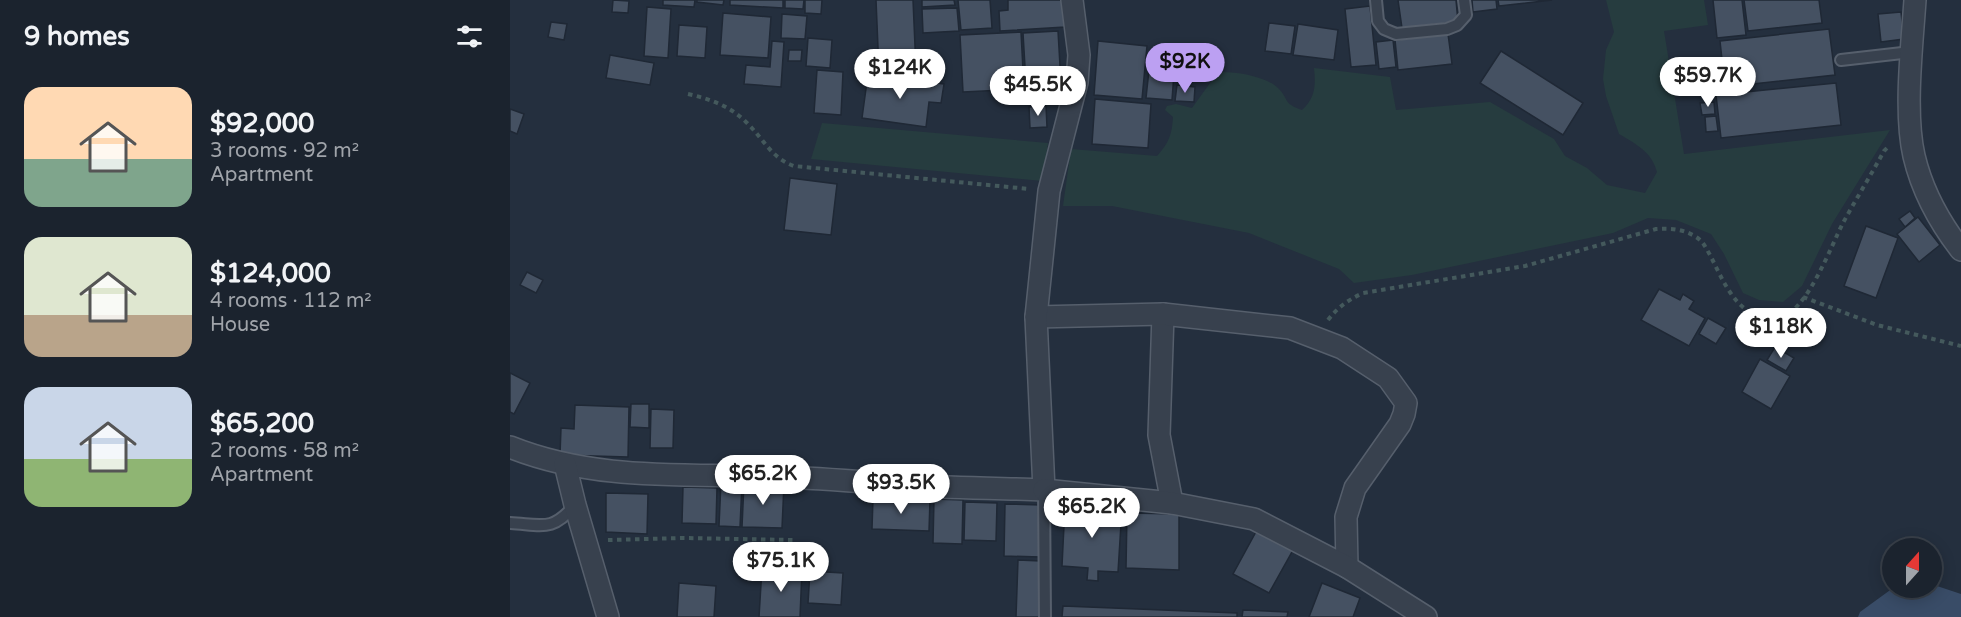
<!DOCTYPE html>
<meta charset="utf-8">
<style>
body{margin:0;font-family:"Varela Round",sans-serif;background:#282f3a;color:#f1f3f6;height:100vh;display:flex;flex-direction:column;font-size:22px;white-space:nowrap}
*{box-sizing:border-box;margin:0}
p{font-size:20px;color:#a0a4aa}
.icon{flex:none;width:33px;height:33px;fill:none;stroke:currentColor;stroke-width:2;stroke-linecap:round;stroke-linejoin:round}
.map{position:relative;flex:1;overflow:hidden}
.panel{display:flex;flex-direction:column;background:#1b232e;width:510px}
.panel>*{flex:none}
.needle{width:39px;rotate:21deg}
.fabs{position:absolute;left:1372px;top:538px;display:grid;gap:12px}
.fabs a{display:grid;place-items:center;width:60px;height:60px;border-radius:50%;background:#1b232e;box-shadow:0 3px 15px #0003,0 0 0 2px #39404a;font-size:30px}
.price{position:absolute;translate:-50% -51px;padding:0 14px;border-radius:21px;background:#fff;color:#222;font-size:20px;line-height:39px;filter:drop-shadow(0 2px 3px #0008)}
.price::after{content:'';position:absolute;left:50%;top:36px;width:18px;height:14px;margin-left:-9px;background:inherit;clip-path:polygon(0 0,100% 0,50% 100%)}
.price.active{background:#bca0f2;color:#111}
ul{padding:0;list-style:none}
li{display:flex;align-items:center;gap:18px;height:150px;padding:0 24px}
li span{display:grid;place-items:center;flex:none;width:168px;height:120px;border-radius:18px;color:#555}
li>.icon{margin-inline-start:auto}
span .icon{width:72px;height:72px;fill:#fffc;stroke-width:1}
li b{font-size:26px}
h2{display:flex;justify-content:space-between;align-items:center;height:72px;padding:0 24px;font-size:26px}
main{display:flex;flex:1;min-height:0}
.map>svg:first-child{display:block}
</style>
<main>
<section class="panel">
<h2>9 homes<svg class="icon" aria-label="filters" viewBox="0 0 24 24"><path d="M4 7h16M4 17h16"/><circle cx="9" cy="7" r="2"/><circle cx="15" cy="17" r="2"/></svg></h2>
<ul>
<li><span style="background:linear-gradient(#ffd9b3 60%,#7fa58c 0)"><svg class="icon" aria-label="home" viewBox="0 0 24 24"><path d="M3 11l9-7 9 7M6 9v11h12V9"/></svg></span><div><b>$92,000</b><p>3 rooms · 92 m²</p><p>Apartment</p></div></li>
<li><span style="background:linear-gradient(#dfe7d0 65%,#b9a48a 0)"><svg class="icon" aria-label="home" viewBox="0 0 24 24"><path d="M3 11l9-7 9 7M6 9v11h12V9"/></svg></span><div><b>$124,000</b><p>4 rooms · 112 m²</p><p>House</p></div></li>
<li><span style="background:linear-gradient(#c9d6e8 60%,#8fb573 0)"><svg class="icon" aria-label="home" viewBox="0 0 24 24"><path d="M3 11l9-7 9 7M6 9v11h12V9"/></svg></span><div><b>$65,200</b><p>2 rooms · 58 m²</p><p>Apartment</p></div></li>
</ul>
</section>
<div class="map">
<svg width="1451" height="617" viewBox="0 0 1451 617">
<rect width="100%" height="100%" fill="#242f3e"/>
<!-- green -->
<g fill="#263c3f">
<path d="M 1096,0 L 1194,0 L 1198,25 L 1154,31 L 1174,154 L 1380,130 L 1322,224 L 1292,286 L 1273,302 L 1249,300 L 1233,293 L 1214,254 L 1201,234 L 1166,220 L 1138,218 L 1103,233 L 902,275 L 844,283 L 829,269 L 739,233 L 602,206 L 553,206 L 561,149 L 647,156 C 659,143 662,134 663,117 L 655,110 L 657,106 L 666,104 L 682,108 L 708,72 C 724,71 756,76 768,88 C 780,100 772,103 792,110 C 805,98 806,86 804,68 L 880,77 L 886,110 L 980,102 L 1044,139 L 1055,156 L 1077,168 L 1097,185 L 1135,193 L 1147,172 C 1142,152 1126,144 1109,134 L 1096,96 L 1093,79 L 1096,50 L 1104,32 Z"/>
<path d="M 312,123 L 538,143 L 533,181 L 301,159 Z"/>
</g>
<!-- water -->
<path fill="#394c67" d="M 1422,586 L 1427,586 L 1451,594 L 1451,617 L 1348,617 L 1350,612 L 1383,588 L 1422,588 Z"/>
<!-- building -->
<g fill="#455162" stroke="#1f2835" stroke-width="1.5">
<path d="M 103,0 L 119,1 L 118,13 L 102,12 Z"/>
<path d="M 153,0 L 185,0 L 184,7 L 153,5 Z"/>
<path d="M 187,0 L 214,0 L 213,5 L 187,2 Z"/>
<path d="M 220,0 L 273,0 L 273,8 L 220,5 Z"/>
<path d="M 275,0 L 294,0 L 293,9 L 275,8 Z"/>
<path d="M 295,0 L 312,0 L 311,14 L 295,13 Z"/>
<path d="M 366,0 L 403,0 L 406,69 L 369,71 Z"/>
<path d="M 412,0 L 444,0 L 445,5 L 412,7 Z"/>
<path d="M 448,0 L 480,0 L 482,28 L 451,30 Z"/>
<path d="M 498,0 L 554,0 L 555,27 L 490,31 L 489,11 L 498,10 Z"/>
<path d="M 888,0 L 946,0 L 948,22 L 892,28 Z"/>
<path d="M 962,0 L 986,0 L 987,9 L 963,12 Z"/>
<path d="M 988,0 L 1042,0 L 989,6 Z"/>
<path d="M 1203,0 L 1232,0 L 1236,35 L 1207,38 Z"/>
<path d="M 1234,0 L 1309,0 L 1312,23 L 1238,31 Z"/>
<path d="M 860,6 L 866,65 L 841,67 L 835,9 Z"/>
<path d="M 137,7 L 161,9 L 158,58 L 134,56 Z"/>
<path d="M 447,8 L 449,31 L 413,33 L 412,9 Z"/>
<path d="M 1391,12 L 1394,39 L 1371,42 L 1368,14 Z"/>
<path d="M 213,13 L 261,17 L 258,58 L 210,55 Z"/>
<path d="M 272,14 L 297,16 L 295,39 L 271,38 Z"/>
<path d="M 41,22 L 57,24 L 54,40 L 38,37 Z"/>
<path d="M 759,23 L 785,26 L 781,54 L 755,51 Z"/>
<path d="M 788,24 L 828,30 L 824,60 L 783,55 Z"/>
<path d="M 169,25 L 197,27 L 195,58 L 167,56 Z"/>
<path d="M 1319,29 L 1325,75 L 1215,87 L 1210,41 Z"/>
<path d="M 548,31 L 551,83 L 516,84 L 513,33 Z"/>
<path d="M 511,32 L 514,89 L 453,92 L 450,35 Z"/>
<path d="M 938,34 L 942,64 L 888,70 L 885,40 Z"/>
<path d="M 298,38 L 322,40 L 320,68 L 296,66 Z"/>
<path d="M 883,40 L 886,67 L 869,69 L 866,42 Z"/>
<path d="M 262,41 L 274,42 L 271,87 L 234,84 L 236,65 L 260,67 Z"/>
<path d="M 588,41 L 637,46 L 632,99 L 584,95 Z"/>
<path d="M 279,50 L 292,50 L 291,61 L 278,61 Z"/>
<path d="M 991,51 L 1073,103 L 1053,135 L 970,83 Z"/>
<path d="M 100,55 L 144,63 L 140,85 L 96,78 Z"/>
<path d="M 307,70 L 333,72 L 331,115 L 304,113 Z"/>
<path d="M 639,70 L 664,73 L 662,100 L 636,98 Z"/>
<path d="M 358,74 L 434,84 L 431,103 L 419,102 L 416,127 L 352,118 Z"/>
<path d="M 1326,83 L 1331,125 L 1211,138 L 1206,95 Z"/>
<path d="M 667,85 L 685,87 L 684,102 L 665,101 Z"/>
<path d="M 585,99 L 641,104 L 638,148 L 582,144 Z"/>
<path d="M 1204,102 L 1205,114 L 1192,115 L 1190,103 Z"/>
<path d="M 536,106 L 537,127 L 520,128 L 519,107 Z"/>
<path d="M 0,109 L 14,114 L 7,134 L 0,131 Z"/>
<path d="M 1206,116 L 1208,131 L 1196,132 L 1195,117 Z"/>
<path d="M 280,178 L 327,184 L 321,235 L 274,230 Z"/>
<path d="M 1400,211 L 1405,218 L 1395,227 L 1389,219 Z"/>
<path d="M 1408,217 L 1430,245 L 1409,262 L 1387,234 Z"/>
<path d="M 1356,226 L 1388,238 L 1366,298 L 1334,286 Z"/>
<path d="M 17,272 L 33,280 L 26,293 L 10,285 Z"/>
<path d="M 1149,289 L 1170,300 L 1173,294 L 1184,301 L 1179,309 L 1195,318 L 1179,346 L 1131,320 Z"/>
<path d="M 1198,318 L 1216,328 L 1206,344 L 1189,334 Z"/>
<path d="M 1265,347 L 1284,358 L 1276,371 L 1257,360 Z"/>
<path d="M 1250,359 L 1280,376 L 1261,409 L 1232,392 Z"/>
<path d="M 0,373 L 20,383 L 4,414 L 0,412 Z"/>
<path d="M 121,404 L 139,404 L 139,428 L 120,427 Z"/>
<path d="M 65,405 L 119,407 L 118,457 L 50,455 L 51,428 L 64,429 Z"/>
<path d="M 141,409 L 164,410 L 163,448 L 140,448 Z"/>
<path d="M 211,482 L 232,483 L 230,527 L 209,526 Z"/>
<path d="M 234,483 L 274,484 L 272,528 L 232,527 Z"/>
<path d="M 173,487 L 207,488 L 206,524 L 172,523 Z"/>
<path d="M 96,493 L 138,494 L 137,534 L 96,532 Z"/>
<path d="M 363,498 L 420,500 L 419,531 L 362,529 Z"/>
<path d="M 424,499 L 453,500 L 452,544 L 423,543 Z"/>
<path d="M 455,502 L 487,503 L 486,541 L 454,540 Z"/>
<path d="M 495,504 L 531,505 L 530,557 L 494,556 Z"/>
<path d="M 555,505 L 612,508 L 608,572 L 588,571 L 588,581 L 577,580 L 578,568 L 552,566 Z"/>
<path d="M 617,513 L 669,514 L 669,570 L 616,568 Z"/>
<path d="M 747,530 L 783,550 L 759,593 L 723,574 Z"/>
<path d="M 273,552 L 291,553 L 290,569 L 272,568 Z"/>
<path d="M 508,560 L 531,561 L 529,617 L 506,617 Z"/>
<path d="M 252,568 L 292,570 L 290,617 L 249,617 Z"/>
<path d="M 300,571 L 333,573 L 331,605 L 298,603 Z"/>
<path d="M 169,583 L 206,586 L 204,617 L 167,617 Z"/>
<path d="M 812,583 L 850,598 L 843,617 L 799,617 Z"/>
<path d="M 553,606 L 727,613 L 727,617 L 552,617 Z"/>
<path d="M 733,610 L 778,612 L 777,617 L 732,617 Z"/>
</g>
<g fill="none" stroke-linecap="round" stroke-linejoin="round">
<defs>
<g id="service">
<path d="M 866,0 L 868,21 L 874,29 L 886,34 L 937,29 L 947,25 L 956,15 L 954,0"/>
<path d="M 1331,60 L 1401,52"/>
<path d="M 534,490 L 535,617"/>
<path d="M 0,523 C 33,525 42,532 65,505"/>
</g>
<g id="minor">
<path d="M 1405,0 C 1402,46 1394,112 1404,156 C 1412,190 1430,223 1451,250"/>
<path d="M 653,314 L 649,435 L 662,503"/>
<path d="M 526,317 L 653,314 L 780,328 L 832,348 L 878,378 L 896,403 L 894,414 L 890,424 L 845,488 L 836,517 L 837,567"/>
<path d="M 0,447 C 87,482 178,473 270,477 C 311,478 352,482 392,485 C 439,488 487,488 534,490 L 526,317 L 539,191 L 567,82 L 569,55 L 562,0"/>
<path d="M 55,464 L 65,505 L 98,617"/>
<path d="M 534,490 L 662,503 L 744,519 L 837,567 L 916,617"/>
</g>
</defs>
<!-- service casing -->
<use href="#service" stroke="#565f6c" stroke-width="14"/>
<!-- minor casing -->
<use href="#minor" stroke="#565f6c" stroke-width="24"/>
<!-- path -->
<g stroke="#44595c" stroke-width="4" stroke-dasharray="4.5 4.5" stroke-linecap="butt">
<path d="M 178,94 C 200,99 220,106 236,122 C 253,138 261,158 284,166 L 519,189"/>
<path d="M 1293,297 L 1367,325 L 1451,346"/>
<path d="M 818,320 C 828,307 838,300 853,293 L 1015,266 L 1146,229 C 1160,228 1174,229 1186,237 C 1193,241 1196,248 1200,255 C 1212,278 1223,308 1250,317 C 1257,319 1261,321 1268,319 C 1297,312 1320,248 1333,223 C 1346,199 1361,175 1374,151 L 1380,145"/>
<path d="M 98,540 L 173,538 L 283,540"/>
</g>
<!-- service -->
<use href="#service" stroke="#38414e" stroke-width="10"/>
<!-- minor -->
<use href="#minor" stroke="#38414e" stroke-width="21"/>
</g>
</svg>
<div class="fabs">
<a><svg class="needle" viewBox="-14 -14 28 28"><path d="M0-13l5 13h-10z" fill="#e53935"/><path d="M0 13l5-13h-10z" fill="#a0a4aa"/></svg></a>
</div>
<b class="price active" style="left:675px;top:94px">$92K</b>
<b class="price" style="left:390px;top:100px">$124K</b>
<b class="price" style="left:1198px;top:108px">$59.7K</b>
<b class="price" style="left:528px;top:117px">$45.5K</b>
<b class="price" style="left:1271px;top:359px">$118K</b>
<b class="price" style="left:253px;top:506px">$65.2K</b>
<b class="price" style="left:391px;top:515px">$93.5K</b>
<b class="price" style="left:582px;top:539px">$65.2K</b>
<b class="price" style="left:271px;top:593px">$75.1K</b>
</div>
</main>
